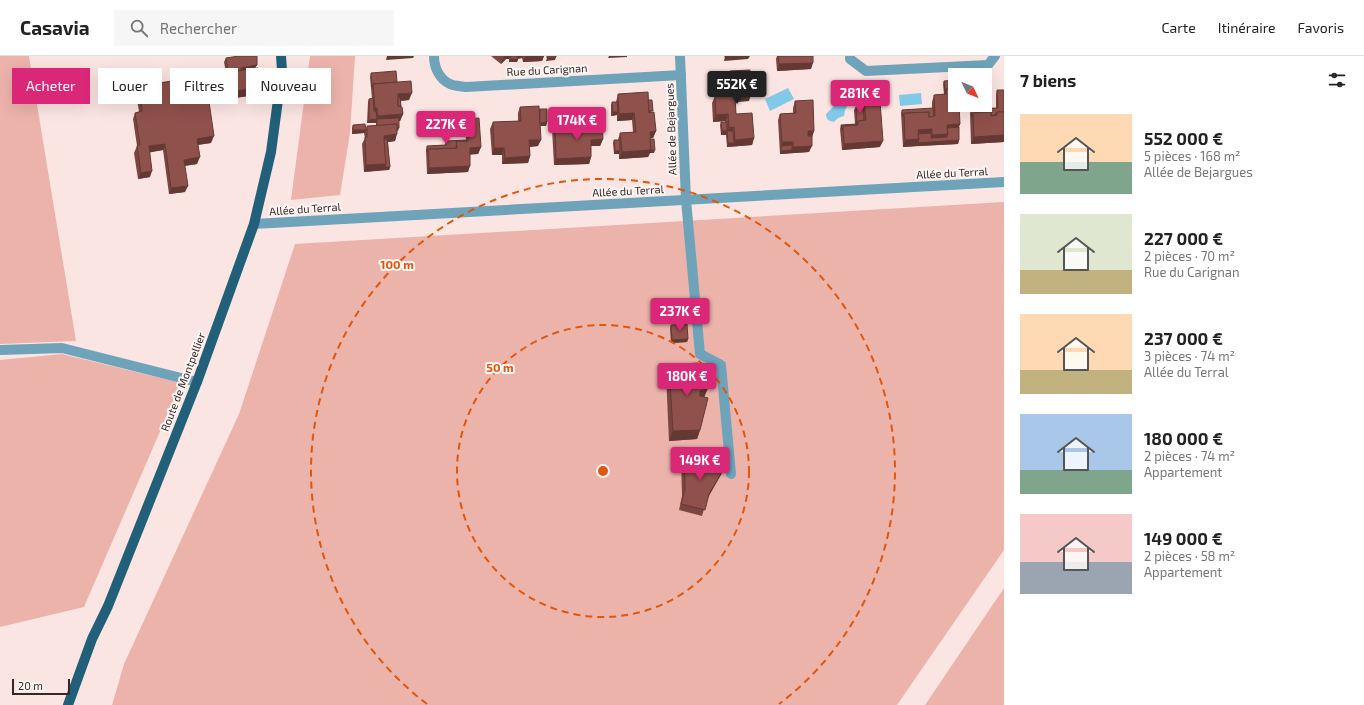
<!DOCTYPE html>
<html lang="fr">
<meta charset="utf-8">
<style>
body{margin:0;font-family:"Exo 2",sans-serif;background:#f6f6f6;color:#222;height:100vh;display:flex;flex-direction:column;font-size:15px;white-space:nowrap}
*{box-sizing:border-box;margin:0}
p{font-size:13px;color:#767676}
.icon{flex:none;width:22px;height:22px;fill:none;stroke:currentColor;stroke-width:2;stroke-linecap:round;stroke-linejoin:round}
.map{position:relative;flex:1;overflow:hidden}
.panel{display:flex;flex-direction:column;background:#fff;width:360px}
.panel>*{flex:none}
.guide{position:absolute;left:12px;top:12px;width:380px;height:36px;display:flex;gap:8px}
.needle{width:26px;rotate:133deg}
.fabs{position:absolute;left:948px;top:12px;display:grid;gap:8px}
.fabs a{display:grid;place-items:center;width:44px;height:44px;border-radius:0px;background:#fff;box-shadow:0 4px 16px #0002;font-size:20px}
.scale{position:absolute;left:12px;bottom:10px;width:58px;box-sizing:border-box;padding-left:4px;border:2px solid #362826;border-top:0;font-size:11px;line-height:14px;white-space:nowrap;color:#362826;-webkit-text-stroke:3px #fef6f5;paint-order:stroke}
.price{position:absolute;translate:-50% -34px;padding:0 9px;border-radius:4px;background:#db2777;color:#fff;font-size:13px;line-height:26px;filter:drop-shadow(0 1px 2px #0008)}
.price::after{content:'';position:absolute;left:50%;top:24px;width:12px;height:9px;margin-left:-6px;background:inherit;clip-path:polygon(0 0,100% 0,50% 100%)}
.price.selected{background:#222;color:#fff}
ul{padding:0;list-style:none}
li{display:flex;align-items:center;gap:12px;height:100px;padding:0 16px}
li span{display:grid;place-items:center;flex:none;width:112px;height:80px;border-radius:0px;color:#555}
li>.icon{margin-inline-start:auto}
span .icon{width:48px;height:48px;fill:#fffc;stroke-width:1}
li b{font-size:17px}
h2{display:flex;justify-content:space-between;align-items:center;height:48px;padding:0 16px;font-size:17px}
.tag{padding:0 14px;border-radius:0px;background:#fff;box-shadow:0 4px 16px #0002;font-size:14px;line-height:36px}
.tag.selected{background:#db2777;color:#fff}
header{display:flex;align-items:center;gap:24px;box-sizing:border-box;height:56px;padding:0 20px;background:#fff;border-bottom:1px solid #e0e0e0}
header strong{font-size:19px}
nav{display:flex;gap:22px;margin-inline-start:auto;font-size:14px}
.search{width:280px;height:36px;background:#f6f6f6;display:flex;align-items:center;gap:10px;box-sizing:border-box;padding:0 14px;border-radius:0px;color:#767676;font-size:15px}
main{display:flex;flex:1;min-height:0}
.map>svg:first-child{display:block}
</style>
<header>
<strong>Casavia</strong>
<div class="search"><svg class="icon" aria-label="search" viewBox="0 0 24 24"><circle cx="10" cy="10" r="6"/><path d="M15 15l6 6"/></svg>Rechercher</div>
<nav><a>Carte</a><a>Itinéraire</a><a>Favoris</a></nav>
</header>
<main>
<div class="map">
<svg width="1004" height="649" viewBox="0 0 1004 649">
<rect width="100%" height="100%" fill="#fbe5e2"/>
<!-- green -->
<g fill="#ecb3ab">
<path d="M 0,0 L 29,0 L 76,285 L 0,288 Z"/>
<path d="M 310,0 L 355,0 L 350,77 L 340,139 L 291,144 Z"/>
<path d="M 1004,146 L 1004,494 L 897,649 L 112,649 L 124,608 L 239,358 L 295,188 Z"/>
<path d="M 62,298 L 181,327 L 84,551 L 0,571 L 0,304 Z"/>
<path d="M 1004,532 L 1004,649 L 925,649 Z"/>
</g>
<!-- water -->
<g fill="#81c9e7">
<path d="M 788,32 L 794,43 L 770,55 L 765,43 Z"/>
<path d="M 921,37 L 922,48 L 900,50 L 899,39 Z"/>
<path d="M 840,40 C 846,41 847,43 848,49 L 845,54 L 844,60 L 838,62 L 834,66 C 829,65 826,64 826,58 L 833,51 L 836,43 Z"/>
<path d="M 571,53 L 572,63 L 552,65 L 551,55 Z"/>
</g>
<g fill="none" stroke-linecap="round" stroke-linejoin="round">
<!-- service -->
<path stroke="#6ea3b9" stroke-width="10" d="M 686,144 L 700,298 L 721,309 L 731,418"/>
<!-- minor -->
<g stroke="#6ea3b9" stroke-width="10">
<path d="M 434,0 C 434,11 439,23 450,28 C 454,30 461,30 466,31 L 681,19"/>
<path d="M 680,0 L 686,144"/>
<path d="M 850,0 L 850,3 L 866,15 L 988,9 L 995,0"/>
<path d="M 254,168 L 1004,126"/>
<path d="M 0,294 L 62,292 L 197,326"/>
</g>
<!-- primary -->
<path stroke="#216078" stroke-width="10" d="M 68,649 L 92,583 L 108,550 L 197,326 L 254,168 L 271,96 L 282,14 L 281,0"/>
</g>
<!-- wall -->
<g fill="#7b4640">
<path d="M 491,0 L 544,0 L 542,5 L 523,6 L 522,2 L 518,3 L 517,6 L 509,6 L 509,3 L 506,3 L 501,8 Z"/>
<path d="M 777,0 L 813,0 L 811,13 L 777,15 L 776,3 Z"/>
<path d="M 226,2 L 257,9 L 255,12 L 245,14 L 257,32 L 255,39 L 209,46 L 211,87 L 198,89 L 197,108 L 185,110 L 185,136 L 169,138 L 163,94 L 150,96 L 150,121 L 138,123 L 134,97 L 137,90 L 133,63 L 135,57 L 139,56 L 136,37 L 139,30 L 226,17 L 224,6 Z"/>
<path d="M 730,15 L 749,45 L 735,46 L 736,58 L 754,82 L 752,89 L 727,91 L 726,79 L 721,79 L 720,69 L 721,66 L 725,66 L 725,65 L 713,66 L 712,47 L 715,40 L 718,40 L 717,34 L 719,30 L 723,30 L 722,23 L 724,19 L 729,19 Z"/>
<path d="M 371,17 L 397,26 L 409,44 L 401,45 L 401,50 L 403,58 L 400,65 L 399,65 L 399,72 L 398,75 L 397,75 L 395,85 L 388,86 L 390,111 L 389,114 L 364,116 L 362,88 L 365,82 L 364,77 L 352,78 L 352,72 L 353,69 L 366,74 L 367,70 L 376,70 L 376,67 L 367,67 L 368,46 L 369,43 L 372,43 L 370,21 Z"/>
<path d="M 944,25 L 960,68 L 959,71 L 959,84 L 958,88 L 903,91 L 901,57 L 902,54 L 932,53 L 932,46 L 934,39 L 944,38 L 943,28 Z"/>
<path d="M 997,34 L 1004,86 L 971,88 L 970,57 L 971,53 L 996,52 L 996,38 Z"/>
<path d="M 618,38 L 648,44 L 652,57 L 656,75 L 653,82 L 650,82 L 654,97 L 650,97 L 648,101 L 619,103 L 619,98 L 614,98 L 613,87 L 614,84 L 618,84 L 620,77 L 633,76 L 632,64 L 617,65 L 617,59 L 611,60 L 611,49 L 612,46 L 616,46 Z"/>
<path d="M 795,45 L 814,75 L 812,81 L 809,96 L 780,98 L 778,64 L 780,58 L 793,57 L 793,52 Z"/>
<path d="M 864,47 L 880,91 L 842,94 L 840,73 L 841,69 L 855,68 L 854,54 L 856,51 L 863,50 Z"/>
<path d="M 520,51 L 540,53 L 547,66 L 546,70 L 540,70 L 538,90 L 530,91 L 530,100 L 528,107 L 502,108 L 502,99 L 492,99 L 490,73 L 493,66 L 518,65 L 518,57 Z"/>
<path d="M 467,63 L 481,91 L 478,98 L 470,98 L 468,116 L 427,118 L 426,94 L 427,90 L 445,89 L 446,85 L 466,84 L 465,69 Z"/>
<path d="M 587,66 L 603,83 L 600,90 L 591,90 L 591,101 L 589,108 L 554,109 L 552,73 L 553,69 L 572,71 L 574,76 L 585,75 L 585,73 Z"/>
<path d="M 671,269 L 688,283 L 687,286 L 671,287 L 670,272 Z"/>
<path d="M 669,309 L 700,374 L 697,383 L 669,385 L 666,319 Z"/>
<path d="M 684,398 L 700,408 L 706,409 L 708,404 L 726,409 L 723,415 L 707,443 L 702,460 L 679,454 L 682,440 L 681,405 Z"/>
</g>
<!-- shaded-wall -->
<g fill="#643934">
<path d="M 387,0 L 414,0 L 413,2 L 386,4 Z"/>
<path d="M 505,0 L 510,0 L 509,3 L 506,3 L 501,8 L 503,2 Z"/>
<path d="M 511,0 L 523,0 L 522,2 L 510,3 Z"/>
<path d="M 525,0 L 544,0 L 542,5 L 523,6 Z"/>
<path d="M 609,0 L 627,0 L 627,1 L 608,2 Z"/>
<path d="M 730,0 L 750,0 L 748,3 L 724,5 L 725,1 L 730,1 Z"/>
<path d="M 556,1 L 555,4 L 546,5 L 547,2 Z"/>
<path d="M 510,3 L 518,3 L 517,6 L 509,6 Z"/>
<path d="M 813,7 L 811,13 L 777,15 L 779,8 Z"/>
<path d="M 257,9 L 255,12 L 241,15 L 241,12 Z"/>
<path d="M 257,32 L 255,39 L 206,46 L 208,39 Z"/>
<path d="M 412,37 L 409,44 L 397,45 L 398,38 Z"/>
<path d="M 751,38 L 749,45 L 732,46 L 735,39 Z"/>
<path d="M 375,52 L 377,52 L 375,59 L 373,58 Z"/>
<path d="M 613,56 L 618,56 L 617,59 L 611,60 Z"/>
<path d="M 634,57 L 632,64 L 617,65 L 619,58 Z"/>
<path d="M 403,58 L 400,65 L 377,67 L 377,63 L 376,67 L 367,67 L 369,64 L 377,63 L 378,60 Z"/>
<path d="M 728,58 L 725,65 L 713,66 L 716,59 Z"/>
<path d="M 547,66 L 546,70 L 538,70 L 539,67 Z"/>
<path d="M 960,68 L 957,75 L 946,76 L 947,69 Z"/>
<path d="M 734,71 L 732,78 L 727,75 L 726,79 L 721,79 L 722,75 L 727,75 L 729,72 Z"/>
<path d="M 932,73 L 930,80 L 917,81 L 918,74 Z"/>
<path d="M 353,74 L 366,74 L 364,77 L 352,78 Z"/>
<path d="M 656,75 L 653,82 L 647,82 L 650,76 Z"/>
<path d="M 808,75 L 814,75 L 812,81 L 807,82 Z"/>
<path d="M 397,78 L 395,85 L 383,87 L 384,80 Z"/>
<path d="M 948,78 L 945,85 L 930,85 L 932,79 Z"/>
<path d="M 1004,79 L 1004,86 L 971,88 L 974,81 Z"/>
<path d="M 214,80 L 211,87 L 195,89 L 197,83 Z"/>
<path d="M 754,82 L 752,89 L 727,91 L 728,87 L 734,87 L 735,84 Z"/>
<path d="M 603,83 L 600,90 L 588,90 L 591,84 Z"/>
<path d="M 919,83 L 916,90 L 903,91 L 905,84 Z"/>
<path d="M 529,84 L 541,84 L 538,90 L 527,91 Z"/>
<path d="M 959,84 L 958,88 L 916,90 L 918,87 Z"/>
<path d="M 883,85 L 880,91 L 842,94 L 844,88 Z"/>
<path d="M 782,86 L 793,86 L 790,93 L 781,90 Z"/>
<path d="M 165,88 L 163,94 L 147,97 L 149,90 Z"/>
<path d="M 812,90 L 809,96 L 780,98 L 781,95 L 792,94 L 793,91 Z"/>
<path d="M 481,91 L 478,98 L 467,99 L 470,92 Z"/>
<path d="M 494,92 L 504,92 L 502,99 L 492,99 Z"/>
<path d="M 655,94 L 654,97 L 650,97 L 648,101 L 619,103 L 622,96 Z"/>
<path d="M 615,95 L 620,95 L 619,98 L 614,98 Z"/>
<path d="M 530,100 L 528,107 L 502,108 L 505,102 Z"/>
<path d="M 200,101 L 197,108 L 182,110 L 184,104 Z"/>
<path d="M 591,101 L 589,108 L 554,109 L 556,103 Z"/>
<path d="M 386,108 L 384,114 L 364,116 L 366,109 Z"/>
<path d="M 470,110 L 468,116 L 427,118 L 429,112 Z"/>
<path d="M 385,111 L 390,111 L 389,114 L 384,114 Z"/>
<path d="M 152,115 L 150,121 L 138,123 L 141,117 Z"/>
<path d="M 188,130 L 185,136 L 169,138 L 171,132 Z"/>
<path d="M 688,283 L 687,286 L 671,287 L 672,284 Z"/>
<path d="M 708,332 L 704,342 L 696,345 L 700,335 Z"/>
<path d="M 700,374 L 697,383 L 669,385 L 673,375 Z"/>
<path d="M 726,409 L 723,415 L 706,445 L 709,438 Z"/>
</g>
<!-- building -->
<g fill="#8f514b" stroke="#643934">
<path d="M 239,0 L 257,0 L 257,9 L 241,12 L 241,15 L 228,17 L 226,2 Z"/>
<path d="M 511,0 L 517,0 L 518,3 L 510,3 Z"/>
<path d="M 547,0 L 556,0 L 556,1 L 547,2 Z"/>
<rect x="725" y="0" width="5" height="1"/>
<path d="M 778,0 L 813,0 L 813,7 L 779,8 Z"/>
<path d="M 258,12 L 257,32 L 208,39 L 214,80 L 197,83 L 200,101 L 184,104 L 188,130 L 171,132 L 165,88 L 149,90 L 152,115 L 141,117 L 137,90 L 140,89 L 135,57 L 142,55 L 139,30 Z"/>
<path d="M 750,14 L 751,38 L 735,39 L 736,58 L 752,57 L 754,82 L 735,84 L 734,71 L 729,72 L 728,58 L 716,59 L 715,40 L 726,40 L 726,27 L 731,26 L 730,15 Z"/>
<path d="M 396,15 L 397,26 L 373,28 L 372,31 L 371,17 Z"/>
<path d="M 724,19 L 729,19 L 729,26 L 726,27 L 724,30 Z"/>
<path d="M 955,24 L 955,33 L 946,33 L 945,36 L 944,25 Z"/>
<path d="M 411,25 L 412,37 L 398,38 L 398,50 L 402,51 L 403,58 L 378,60 L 377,52 L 375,52 L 373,28 Z"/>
<path d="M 719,30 L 724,30 L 725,39 L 719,39 Z"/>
<path d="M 946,33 L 955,33 L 955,49 L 959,49 L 960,68 L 947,69 L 948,78 L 932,79 L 932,73 L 918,74 L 919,83 L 905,84 L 904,57 L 929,56 L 929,61 L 935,60 L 934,39 L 946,38 Z"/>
<path d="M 997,34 L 1004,34 L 1004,56 L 997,56 L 995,59 L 991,60 L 991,56 L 973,57 L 972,61 L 971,53 L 998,52 Z"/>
<path d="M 648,36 L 649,57 L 654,56 L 656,75 L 650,76 L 651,94 L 622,96 L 620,77 L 636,76 L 634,57 L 619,58 L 618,38 Z"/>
<path d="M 398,41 L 400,41 L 401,50 L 398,50 Z"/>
<path d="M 373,42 L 374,55 L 376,55 L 377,63 L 369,64 L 369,43 Z"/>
<path d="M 648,44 L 652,44 L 653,55 L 649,55 Z"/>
<path d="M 813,44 L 814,75 L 808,75 L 808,80 L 812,80 L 812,90 L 793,91 L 793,86 L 782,86 L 780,58 L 796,57 L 795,45 Z"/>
<path d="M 880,45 L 883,85 L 844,88 L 843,70 L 858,69 L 858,65 L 866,64 L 864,47 Z"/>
<path d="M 612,46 L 617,46 L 618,56 L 613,56 Z"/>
<path d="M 539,50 L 541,84 L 529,84 L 530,100 L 505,102 L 504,92 L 494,92 L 493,66 L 521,65 L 520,51 Z"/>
<path d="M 863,50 L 864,64 L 858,65 L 857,68 L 856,51 Z"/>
<path d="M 933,52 L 934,60 L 929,61 L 929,56 L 904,57 L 903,61 L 902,54 Z"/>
<path d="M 540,53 L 547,53 L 547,66 L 540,67 Z"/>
<path d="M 991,56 L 991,60 L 997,59 L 997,56 L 1004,56 L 1004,79 L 974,81 L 973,57 Z"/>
<path d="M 399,62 L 399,72 L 397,72 L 397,68 L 377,70 L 377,63 Z"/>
<path d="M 479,62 L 481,91 L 470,92 L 470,110 L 429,112 L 428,93 L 457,92 L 456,85 L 468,85 L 467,63 Z"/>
<path d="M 602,65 L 603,83 L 591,84 L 591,101 L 556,103 L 555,72 L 574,71 L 574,76 L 588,75 L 587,66 Z"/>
<path d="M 721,66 L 727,66 L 727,75 L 722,75 Z"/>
<path d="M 365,68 L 366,74 L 353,74 L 353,69 Z"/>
<path d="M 397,68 L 397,78 L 384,80 L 386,108 L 366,109 L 365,81 L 367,81 L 367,70 Z"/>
<path d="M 572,68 L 572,71 L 555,72 L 554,75 L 553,69 Z"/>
<path d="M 857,68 L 857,69 L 843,70 L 842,74 L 841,69 Z"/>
<path d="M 959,71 L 959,84 L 918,87 L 919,83 L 918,78 L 931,77 L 931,82 L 947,81 L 948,78 L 947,72 Z"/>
<path d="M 727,75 L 733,75 L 734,87 L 728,87 Z"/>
<path d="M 384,83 L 387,83 L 390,111 L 385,111 L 386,108 Z"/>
<path d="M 650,83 L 654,83 L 655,94 L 649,94 L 651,94 Z"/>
<path d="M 467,84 L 467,85 L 456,85 L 457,89 L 456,89 L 456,92 L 428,93 L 427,96 L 427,90 L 446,89 L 446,85 Z"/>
<path d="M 614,84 L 620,84 L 620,95 L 615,95 Z"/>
<path d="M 792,89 L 792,94 L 781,95 L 781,90 Z"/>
<path d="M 687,268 L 688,283 L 672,284 L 671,269 Z"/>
<path d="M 698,307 L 708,332 L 700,335 L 700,340 L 708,342 L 700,374 L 673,375 L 669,309 Z"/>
<path d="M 684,398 L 702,402 L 700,408 L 706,409 L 708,404 L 726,409 L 709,438 L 705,454 L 681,448 L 685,433 Z"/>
</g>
<!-- distance rings -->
<g fill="none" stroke="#df570d" stroke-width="2" stroke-dasharray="7 5">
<circle cx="603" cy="415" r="146"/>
<path d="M427 648A292 292 0 1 1 779 648"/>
</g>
<g text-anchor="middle" stroke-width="4" stroke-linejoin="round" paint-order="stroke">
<!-- street labels -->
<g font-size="11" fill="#362826" stroke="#fef6f5">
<text transform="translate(547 14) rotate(-3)" y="4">Rue du Carignan</text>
<text transform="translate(671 73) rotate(-92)" y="4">Allée de Bejargues</text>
<text transform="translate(952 117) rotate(-3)" y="4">Allée du Terral</text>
<text transform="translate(628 135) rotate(-3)" y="4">Allée du Terral</text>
<text transform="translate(305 153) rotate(-4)" y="4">Allée du Terral</text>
<text transform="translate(183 326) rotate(-69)" y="4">Route de Montpellier</text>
</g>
</g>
<circle cx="603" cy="415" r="6" fill="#df570d" stroke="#fef6f5" stroke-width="2"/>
<g font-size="12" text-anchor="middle" font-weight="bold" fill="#df570d" stroke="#fef6f5" stroke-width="4" stroke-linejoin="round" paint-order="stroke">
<text x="397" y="213">100 m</text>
<text x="500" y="316">50 m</text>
</g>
</svg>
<div class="fabs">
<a><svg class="needle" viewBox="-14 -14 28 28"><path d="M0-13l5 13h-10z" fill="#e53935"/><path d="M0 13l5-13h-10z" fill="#767676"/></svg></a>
</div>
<div class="scale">20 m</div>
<b class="price selected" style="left:737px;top:49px">552K €</b>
<b class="price" style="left:860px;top:58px">281K €</b>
<b class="price" style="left:577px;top:85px">174K €</b>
<b class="price" style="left:446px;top:89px">227K €</b>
<b class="price" style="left:680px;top:276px">237K €</b>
<b class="price" style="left:687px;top:341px">180K €</b>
<b class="price" style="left:700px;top:425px">149K €</b>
<div class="guide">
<a class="tag selected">Acheter</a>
<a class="tag">Louer</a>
<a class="tag">Filtres</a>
<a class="tag">Nouveau</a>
</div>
</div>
<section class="panel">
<h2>7 biens<svg class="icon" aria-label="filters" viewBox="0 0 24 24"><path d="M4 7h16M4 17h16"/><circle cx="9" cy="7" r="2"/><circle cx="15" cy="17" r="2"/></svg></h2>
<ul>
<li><span style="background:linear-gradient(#ffd9b3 60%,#7fa58c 0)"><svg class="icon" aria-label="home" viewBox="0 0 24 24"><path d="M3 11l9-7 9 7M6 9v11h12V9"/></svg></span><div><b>552 000 €</b><p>5 pièces · 168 m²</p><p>Allée de Bejargues</p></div></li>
<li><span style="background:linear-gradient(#dfe7d0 70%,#c2b280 0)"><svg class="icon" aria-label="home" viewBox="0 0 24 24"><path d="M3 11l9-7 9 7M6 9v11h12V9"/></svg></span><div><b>227 000 €</b><p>2 pièces · 70 m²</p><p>Rue du Carignan</p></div></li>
<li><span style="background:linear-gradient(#ffd9b3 70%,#c2b280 0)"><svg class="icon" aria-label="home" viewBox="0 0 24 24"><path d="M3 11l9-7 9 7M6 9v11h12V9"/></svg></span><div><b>237 000 €</b><p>3 pièces · 74 m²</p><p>Allée du Terral</p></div></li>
<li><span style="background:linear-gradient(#a9c7e8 70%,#7fa58c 0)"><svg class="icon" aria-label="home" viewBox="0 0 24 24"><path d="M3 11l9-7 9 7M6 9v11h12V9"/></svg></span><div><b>180 000 €</b><p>2 pièces · 74 m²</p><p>Appartement</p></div></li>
<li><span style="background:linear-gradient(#f6c9c9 60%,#9aa5b1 0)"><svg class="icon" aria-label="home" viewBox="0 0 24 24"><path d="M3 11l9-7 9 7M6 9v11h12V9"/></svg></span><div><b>149 000 €</b><p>2 pièces · 58 m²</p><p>Appartement</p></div></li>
</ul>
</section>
</main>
